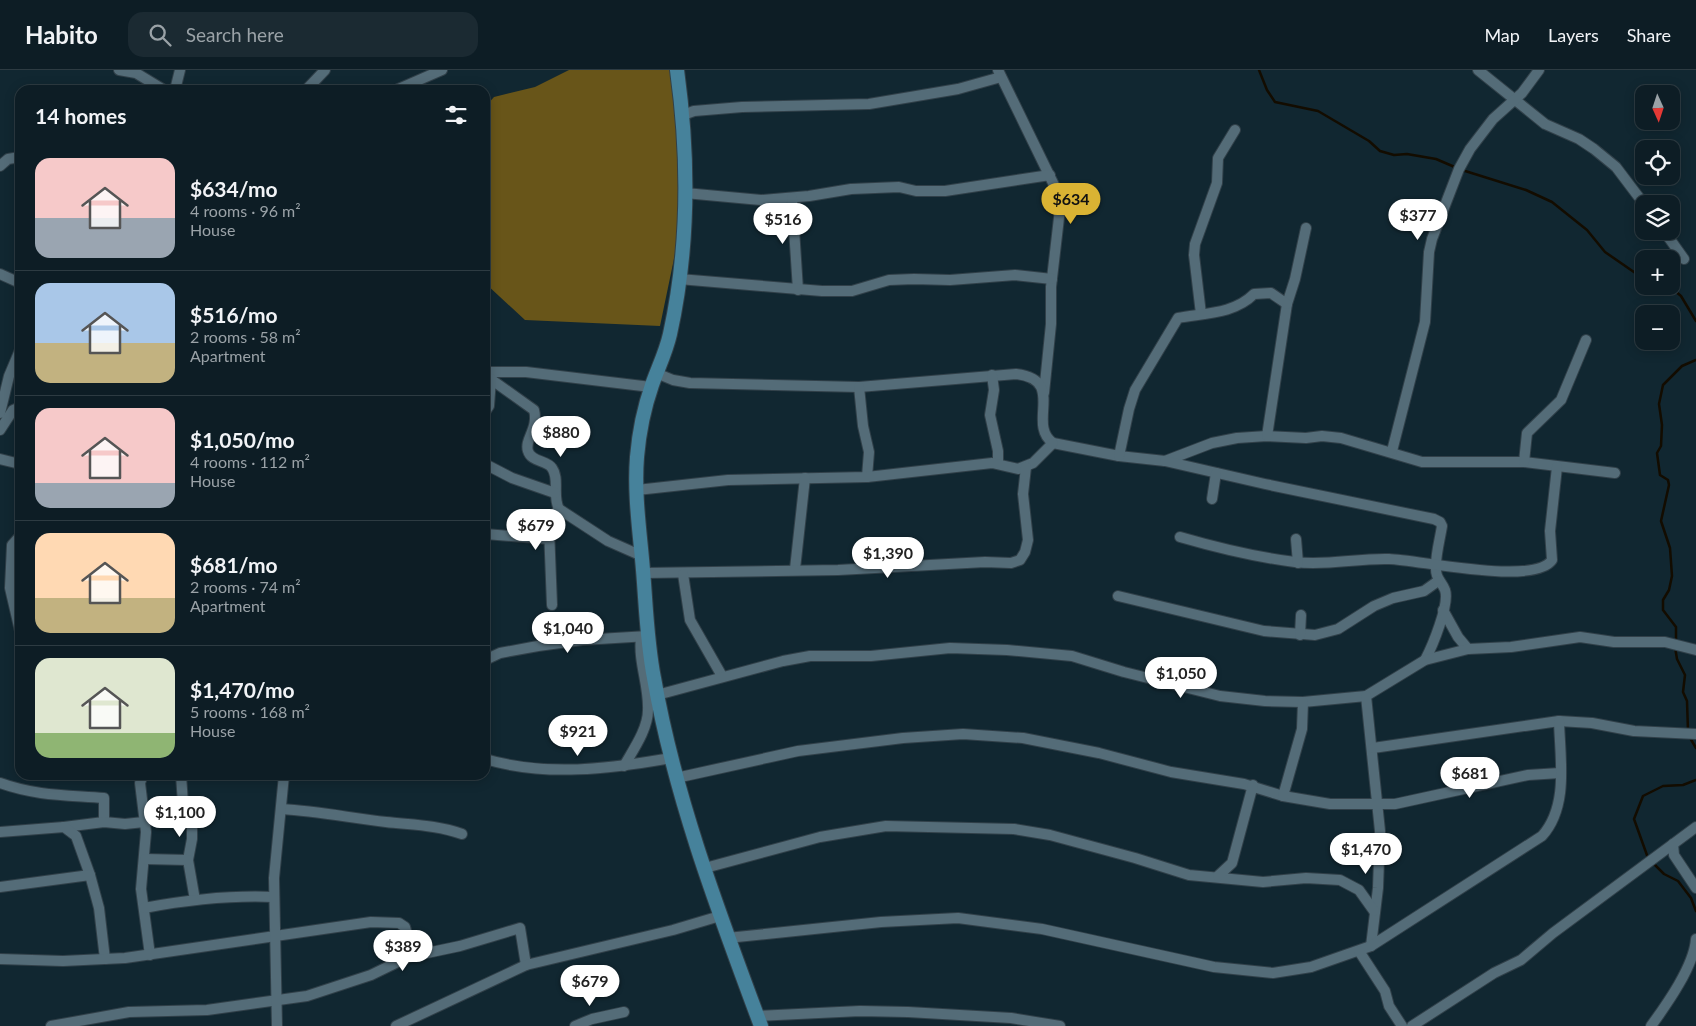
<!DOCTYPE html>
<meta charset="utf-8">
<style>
body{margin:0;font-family:Lato,sans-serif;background:#1b2a32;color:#f1f3f6;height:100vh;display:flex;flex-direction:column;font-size:19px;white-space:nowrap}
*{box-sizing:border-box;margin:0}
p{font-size:16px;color:#9aa2a7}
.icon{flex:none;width:28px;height:28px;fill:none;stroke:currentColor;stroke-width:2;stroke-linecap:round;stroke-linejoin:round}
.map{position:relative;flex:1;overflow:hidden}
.panel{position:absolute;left:15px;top:15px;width:475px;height:695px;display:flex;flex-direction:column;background:#0d1d25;border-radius:15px;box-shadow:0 2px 12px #0003,0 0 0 1px #2d3b42}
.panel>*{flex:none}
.needle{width:32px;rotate:177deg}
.controls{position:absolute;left:1635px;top:15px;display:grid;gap:10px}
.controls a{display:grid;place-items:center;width:45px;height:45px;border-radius:10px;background:#0d1d25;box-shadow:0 2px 12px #0003,0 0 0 1px #2d3b42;font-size:25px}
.price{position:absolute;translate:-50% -42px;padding:0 11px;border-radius:18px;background:#fff;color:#222;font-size:16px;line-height:32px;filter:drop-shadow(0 1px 2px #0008)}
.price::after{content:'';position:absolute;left:50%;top:30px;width:15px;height:11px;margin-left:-8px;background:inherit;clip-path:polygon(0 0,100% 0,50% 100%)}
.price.selected{background:#dab333;color:#111}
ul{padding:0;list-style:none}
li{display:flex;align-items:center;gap:15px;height:125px;padding:0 20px}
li+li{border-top:1px solid #2d3b42}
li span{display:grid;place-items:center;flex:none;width:140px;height:100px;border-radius:15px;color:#555}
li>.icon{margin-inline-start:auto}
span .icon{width:60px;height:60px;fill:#fffc;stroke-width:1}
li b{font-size:21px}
h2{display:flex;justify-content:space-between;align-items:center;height:60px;padding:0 20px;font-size:21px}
header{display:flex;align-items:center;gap:30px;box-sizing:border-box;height:70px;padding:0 25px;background:#0d1d25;border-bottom:1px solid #2d3b42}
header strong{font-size:24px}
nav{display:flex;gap:28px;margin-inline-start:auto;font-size:18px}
.search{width:350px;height:45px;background:#1b2a32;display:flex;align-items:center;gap:12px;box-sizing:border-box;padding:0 18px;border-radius:15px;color:#9aa2a7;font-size:19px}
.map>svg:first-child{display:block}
</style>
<header>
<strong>Habito</strong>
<div class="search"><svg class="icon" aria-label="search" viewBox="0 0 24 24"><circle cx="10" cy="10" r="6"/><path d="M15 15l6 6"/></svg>Search here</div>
<nav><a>Map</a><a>Layers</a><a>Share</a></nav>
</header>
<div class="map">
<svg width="1696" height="956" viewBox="0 0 1696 956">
<rect width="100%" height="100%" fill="#112731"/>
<!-- forest -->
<path fill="#685519" d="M 569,0 L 673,0 L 681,155 L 660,256 L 525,250 L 485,213 L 485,37 L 494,27 L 535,17 Z"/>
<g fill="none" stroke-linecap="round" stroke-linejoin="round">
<!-- stream -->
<g stroke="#130c00" stroke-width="2.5">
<path d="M 1259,0 L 1267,20 L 1275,32 L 1318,41 L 1369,71 L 1380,81 L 1394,85 L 1407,84 L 1436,89 L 1457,98"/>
<path d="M 1462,100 L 1526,120 L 1552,132 L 1587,160 L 1605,182 L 1644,209"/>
<path d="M 1669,216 L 1681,226 L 1696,251"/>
<path d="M 1676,572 L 1676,557 L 1663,540 L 1663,530 L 1669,520 L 1672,506 L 1670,478 L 1661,451 L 1669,415 L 1668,410 L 1660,405 L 1657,383 L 1661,376 L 1662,355 L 1659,334 L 1663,315 L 1682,296 L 1696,290"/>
<path d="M 1675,577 L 1677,589 L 1685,605 L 1683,622 L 1687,631 L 1688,661"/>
<path d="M 1689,666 L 1696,678"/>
<path d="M 1648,788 L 1634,749 L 1643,726 L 1663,716 L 1683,715 L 1696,710"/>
<path d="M 1652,792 L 1664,804 L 1678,811 L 1691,828 L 1696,841"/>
</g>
<defs>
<g id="street">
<path d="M 119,0 L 136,3 L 164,20"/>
<path d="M 998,0 L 1054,115 L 1060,139 L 1051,217 L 1051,254 L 1044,323"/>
<path d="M 1478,0 L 1545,54 L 1579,69 L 1594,79 L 1616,97 L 1644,134"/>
<path d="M 175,20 L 180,0"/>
<path d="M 306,20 L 325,0"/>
<path d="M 396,20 L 442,0"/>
<path d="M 683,45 L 694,41 L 742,37 L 869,34 L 958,19 L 1001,7"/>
<path d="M 0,96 L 8,89 L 20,87"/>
<path d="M 685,123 L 761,130 L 809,126 L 851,119 L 899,117 L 916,121 L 945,121 L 1050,105"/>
<path d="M 792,128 L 798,220"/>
<path d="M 1664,161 L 1684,189"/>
<path d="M 0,204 L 20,213"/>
<path d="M 679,209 L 822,221 L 852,221 L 889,210 L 914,209 L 950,210 L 1015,205 L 1052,209"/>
<path d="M 1201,244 L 1194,185 L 1195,174 L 1217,113 L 1218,88 L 1235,60"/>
<path d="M 485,302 L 526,302 L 651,317"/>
<path d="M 656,303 L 673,310 L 690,313 L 859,317 L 1016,304 C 1067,310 1026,354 1053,373 L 1119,386 L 1165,391 L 1212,373 L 1237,368 L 1267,366 L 1306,368 L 1322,366 L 1341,368 L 1422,392 L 1524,392 L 1615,403"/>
<path d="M 485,305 L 534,340 C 539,359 524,369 528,381 C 531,392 547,390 552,398 C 560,409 552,426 559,439 L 608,471 L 642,486"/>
<path d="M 992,305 L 994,320 L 990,345 L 998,381 L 998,393"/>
<path d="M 859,317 L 863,356 L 869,382 L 867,407"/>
<path d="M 485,342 L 489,336 L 491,309"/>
<path d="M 0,343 L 9,306 L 20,280"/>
<path d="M 0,360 L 13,340 L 20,337"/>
<path d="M 1267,366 L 1287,234 L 1295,209 L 1306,158"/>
<path d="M 1392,381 L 1425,252 L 1429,182 L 1432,169 L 1459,99 L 1470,79 L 1493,49 L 1522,23 L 1539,0"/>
<path d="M 1119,386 L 1129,339 L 1135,320 L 1178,248 C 1205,243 1234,244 1254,224 L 1271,223 L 1287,234"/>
<path d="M 0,389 L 20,394"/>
<path d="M 1165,391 L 1265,414 L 1434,449 L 1440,452 L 1442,456 C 1440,469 1436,483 1436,495 C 1435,509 1441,510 1445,520 C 1450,534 1432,577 1425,590"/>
<path d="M 1524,392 L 1527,363 L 1561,330 L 1586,270"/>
<path d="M 485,394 L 512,408 L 555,423"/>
<path d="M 637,420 L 728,410 L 867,407 L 992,393 L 1018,399 L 1033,393 L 1053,373"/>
<path d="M 1212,429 L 1216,403"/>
<path d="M 485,464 L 549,469"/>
<path d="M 20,466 L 12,475 L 10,518 L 20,561"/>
<path d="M 1180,467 C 1218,478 1255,487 1295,492 C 1327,496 1357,488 1389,489 C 1420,490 1534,516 1552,490 L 1550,461 L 1557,397"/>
<path d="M 1296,469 L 1298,493"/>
<path d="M 795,499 L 805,408"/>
<path d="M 643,503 L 838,500 L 985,492 L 1011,493 L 1020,490 L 1025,482 L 1028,470 L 1023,424 L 1026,397"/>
<path d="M 683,504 L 690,550 L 722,606"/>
<path d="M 1118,526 L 1264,561 L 1315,565 L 1338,559 L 1374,536 L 1393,528 L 1424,521 L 1438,511"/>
<path d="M 552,535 L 549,459 L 552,448 L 559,439"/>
<path d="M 1443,540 L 1458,567 L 1468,579"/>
<path d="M 1300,565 L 1301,545"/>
<path d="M 485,590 L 500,583 L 538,576 L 582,570 L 648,566"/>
<path d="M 657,625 L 783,591 L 810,586 L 871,586 L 950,578 L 1007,580 L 1072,586 L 1124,602 L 1220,626 L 1265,631 L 1303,632 L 1366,626 L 1425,590 L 1468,579 L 1511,577 L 1580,567 L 1614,572 L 1665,572 L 1696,580"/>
<path d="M 1366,626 L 1380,761 L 1378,818 L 1371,876"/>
<path d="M 1373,678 L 1559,651 L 1592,653 L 1634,661 L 1696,664"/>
<path d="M 485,689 C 546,707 609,699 671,688"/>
<path d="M 624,696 C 633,680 648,659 648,640 C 649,615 638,592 641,567"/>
<path d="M 143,705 L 140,713 L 146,762 L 141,819 L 150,885"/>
<path d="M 181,705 L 184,748 L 192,753 L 192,769 L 188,790 L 195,830"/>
<path d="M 676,708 L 798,681 L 903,668 L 963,664 L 1023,668 L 1099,683 L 1171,702 L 1244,714 L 1283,726 L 1330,734 L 1395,734 L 1528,705 L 1560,703"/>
<path d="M 0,713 C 36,726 67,725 104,728 L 104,752"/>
<path d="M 1283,726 L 1302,659 L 1303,632"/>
<path d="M 282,739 C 317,741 351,748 386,752 C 413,755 437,755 462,764"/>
<path d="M 144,750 L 184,748"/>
<path d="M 64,757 L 104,752 L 125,754 L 144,752"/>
<path d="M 0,762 L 64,757 L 76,766 L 90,805 L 99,838 L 105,889"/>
<path d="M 1673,774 L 1674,785 L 1696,818"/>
<path d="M 145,789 L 188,790"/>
<path d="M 705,798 L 820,767 L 886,756 L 1014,759 L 1050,765 L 1135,788 L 1189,805 L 1263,812 L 1306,808 L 1340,810 L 1359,820 L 1374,841"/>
<path d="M 1218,806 L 1232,793 L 1253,715"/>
<path d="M 0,817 L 90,805"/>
<path d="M 144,838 C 187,830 230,825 274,827"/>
<path d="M 727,868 L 881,852 L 958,848 L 1042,859 L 1214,897 L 1273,903 L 1311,897 L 1371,876 L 1542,766 C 1569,736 1560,689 1559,651"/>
<path d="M 1359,881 L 1385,921 L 1389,936 L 1402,956"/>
<path d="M 0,889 L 63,891 L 125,888 L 371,852 L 399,853 L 405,857 L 413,885"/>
<path d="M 757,946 L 860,941 L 908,942 L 1011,948 L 1060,956"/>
<path d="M 51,956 L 129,942 L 207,940 L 307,926 L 371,905 L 408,887 L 460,876 L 520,858 L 526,895"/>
<path d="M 277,956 L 274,808 L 284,705"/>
<path d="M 396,956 L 526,895 L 673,860 L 720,846"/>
<path d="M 575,956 L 592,949 L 624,942"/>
<path d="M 1412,956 L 1494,903 L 1521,890 L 1553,863 L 1696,757"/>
<path d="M 1651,956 C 1667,934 1694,896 1696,869"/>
</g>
<path id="secondary" d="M 677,0 C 689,87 689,178 670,264 C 666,282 658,298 652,315 C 644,338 639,363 637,387 C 634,425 640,463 643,500 C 646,536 647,573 654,608 C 675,728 719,843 761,956"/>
</defs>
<!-- street casing -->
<use href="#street" stroke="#314049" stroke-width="12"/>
<!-- secondary casing -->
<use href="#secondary" stroke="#314049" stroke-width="16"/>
<!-- street -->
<use href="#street" stroke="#546c78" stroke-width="10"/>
<!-- secondary -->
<use href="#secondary" stroke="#46829b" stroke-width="14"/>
</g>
</svg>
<div class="controls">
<a><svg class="needle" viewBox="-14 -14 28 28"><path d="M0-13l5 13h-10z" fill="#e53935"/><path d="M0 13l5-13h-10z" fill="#9aa2a7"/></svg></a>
<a><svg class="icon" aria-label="locate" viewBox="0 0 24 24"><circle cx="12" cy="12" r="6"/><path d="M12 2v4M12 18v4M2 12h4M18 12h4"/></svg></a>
<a><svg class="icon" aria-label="layers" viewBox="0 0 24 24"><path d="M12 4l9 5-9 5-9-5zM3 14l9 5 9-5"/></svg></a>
<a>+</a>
<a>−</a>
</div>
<b class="price selected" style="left:1071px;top:155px">$634</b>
<b class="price" style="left:1418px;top:171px">$377</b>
<b class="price" style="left:783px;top:175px">$516</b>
<b class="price" style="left:561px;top:388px">$880</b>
<b class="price" style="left:536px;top:481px">$679</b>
<b class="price" style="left:888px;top:509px">$1,390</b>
<b class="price" style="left:568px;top:584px">$1,040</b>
<b class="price" style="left:1181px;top:629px">$1,050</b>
<b class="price" style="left:578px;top:687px">$921</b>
<b class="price" style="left:1470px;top:729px">$681</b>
<b class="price" style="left:180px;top:768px">$1,100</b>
<b class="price" style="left:1366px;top:805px">$1,470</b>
<b class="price" style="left:403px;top:902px">$389</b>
<b class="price" style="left:590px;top:937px">$679</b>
<section class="panel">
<h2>14 homes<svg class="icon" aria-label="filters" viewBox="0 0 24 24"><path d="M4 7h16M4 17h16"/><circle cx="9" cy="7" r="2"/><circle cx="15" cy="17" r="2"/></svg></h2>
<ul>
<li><span style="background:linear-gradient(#f6c9c9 60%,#9aa5b1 0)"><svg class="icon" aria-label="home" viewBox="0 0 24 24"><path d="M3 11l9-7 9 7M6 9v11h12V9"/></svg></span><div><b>$634/mo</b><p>4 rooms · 96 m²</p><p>House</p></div></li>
<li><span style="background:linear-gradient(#a9c7e8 60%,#c2b280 0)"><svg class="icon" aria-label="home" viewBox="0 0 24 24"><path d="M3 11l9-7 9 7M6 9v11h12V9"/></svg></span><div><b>$516/mo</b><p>2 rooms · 58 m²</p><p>Apartment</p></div></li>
<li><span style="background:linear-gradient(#f6c9c9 75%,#9aa5b1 0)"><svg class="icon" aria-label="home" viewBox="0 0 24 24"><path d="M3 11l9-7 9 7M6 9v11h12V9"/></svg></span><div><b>$1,050/mo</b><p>4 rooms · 112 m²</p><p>House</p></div></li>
<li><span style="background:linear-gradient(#ffd9b3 65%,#c2b280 0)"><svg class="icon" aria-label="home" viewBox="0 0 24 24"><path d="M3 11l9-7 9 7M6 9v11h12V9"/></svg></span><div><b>$681/mo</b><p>2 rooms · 74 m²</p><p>Apartment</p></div></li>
<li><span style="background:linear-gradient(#dfe7d0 75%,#8fb573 0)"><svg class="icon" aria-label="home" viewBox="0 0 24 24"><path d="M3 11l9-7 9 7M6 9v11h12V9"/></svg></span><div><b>$1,470/mo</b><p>5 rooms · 168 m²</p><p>House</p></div></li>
</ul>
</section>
</div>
